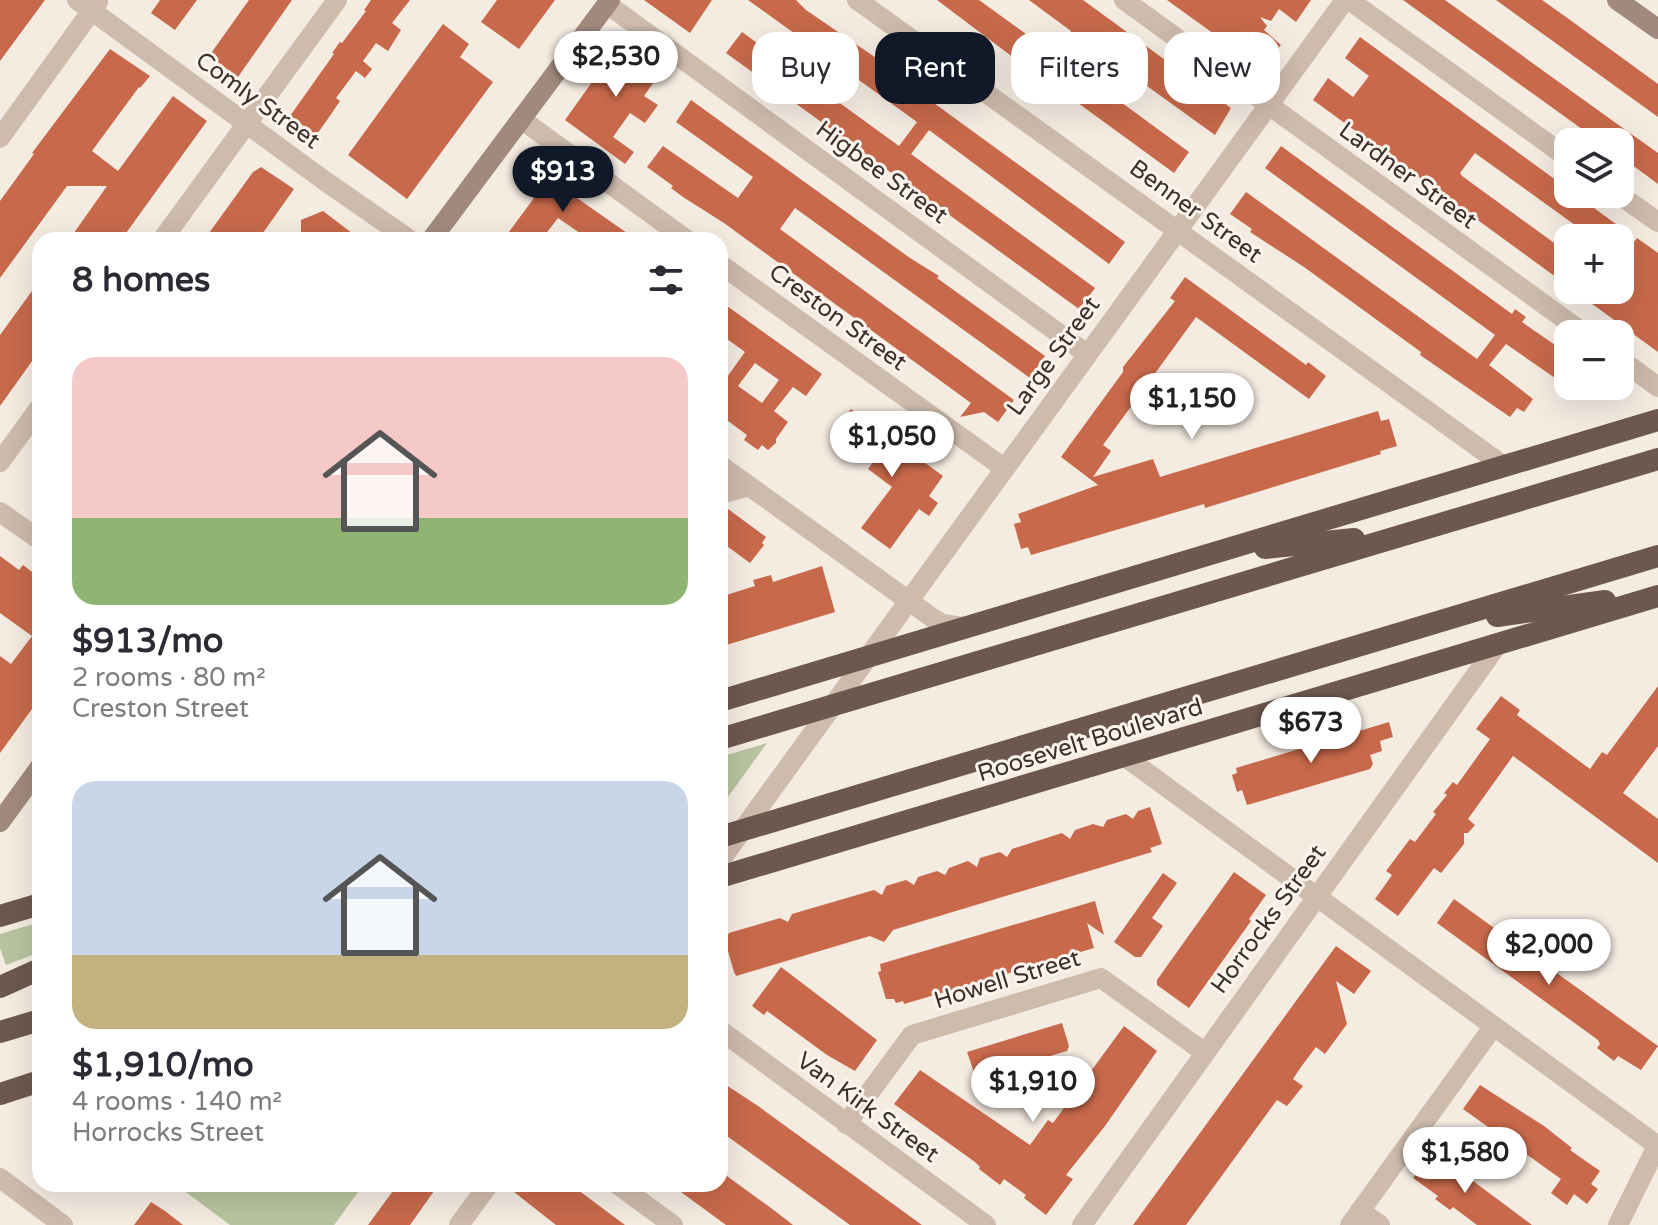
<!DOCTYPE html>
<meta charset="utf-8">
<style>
body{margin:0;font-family:"Varela Round",sans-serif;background:#f2f2f3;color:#2b2b33;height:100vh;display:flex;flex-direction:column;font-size:30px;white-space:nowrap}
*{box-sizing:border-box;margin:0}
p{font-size:26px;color:#7c7c81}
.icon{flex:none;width:44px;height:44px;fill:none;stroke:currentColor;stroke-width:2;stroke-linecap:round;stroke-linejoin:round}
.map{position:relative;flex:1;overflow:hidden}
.sheet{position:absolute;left:32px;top:232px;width:696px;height:960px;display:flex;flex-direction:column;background:#fff;border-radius:24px;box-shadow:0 8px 32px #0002}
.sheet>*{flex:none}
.banner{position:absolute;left:752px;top:32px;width:760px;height:72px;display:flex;gap:16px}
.controls{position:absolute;left:1554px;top:128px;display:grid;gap:16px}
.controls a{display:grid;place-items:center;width:80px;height:80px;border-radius:16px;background:#fff;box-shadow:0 8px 32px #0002;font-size:40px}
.price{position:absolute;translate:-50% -68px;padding:0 18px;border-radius:28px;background:#fff;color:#222;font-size:26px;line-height:52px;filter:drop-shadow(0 2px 4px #0008)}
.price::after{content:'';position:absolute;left:50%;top:48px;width:24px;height:18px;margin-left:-12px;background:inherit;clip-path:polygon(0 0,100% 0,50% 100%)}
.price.selected{background:#111827;color:#fff}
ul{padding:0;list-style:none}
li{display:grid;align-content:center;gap:16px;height:424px;padding:0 40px}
li span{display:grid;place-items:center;height:248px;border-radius:24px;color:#555}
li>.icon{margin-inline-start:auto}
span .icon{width:144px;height:144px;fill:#fffc;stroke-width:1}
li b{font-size:34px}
h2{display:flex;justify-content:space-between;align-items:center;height:96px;padding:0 40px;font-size:34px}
.chip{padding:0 28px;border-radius:24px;background:#fff;box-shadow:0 8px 32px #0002;font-size:28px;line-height:72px}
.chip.selected{background:#111827;color:#fff}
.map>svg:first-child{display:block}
</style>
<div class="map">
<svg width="1658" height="1225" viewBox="0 0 1658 1225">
<rect width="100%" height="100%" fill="#f4ebe1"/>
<!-- green -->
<g fill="#b8c4a0">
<path d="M 767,743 L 720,808 L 720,757 Z"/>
<path d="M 40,922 L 40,952 L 6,965 L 0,948 L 0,934 Z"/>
<path d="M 175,1184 L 364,1184 L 334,1225 L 230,1225 Z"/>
</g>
<!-- building -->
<g fill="#c8694b" fill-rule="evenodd">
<path d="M 0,0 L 45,0 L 0,61 Z"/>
<path d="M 160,0 L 197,0 L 175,30 L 151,13 Z"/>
<path d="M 249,0 L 292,0 L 238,77 L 209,56 Z"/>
<path d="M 371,0 L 410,0 L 392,23 L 401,30 L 388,51 L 376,43 L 363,61 L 372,69 L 365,78 L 356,71 L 336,98 L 340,101 L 325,123 L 317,134 L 313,133 L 290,116 L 334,54 L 332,53 L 340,42 L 342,43 L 366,11 L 364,10 Z"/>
<path d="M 497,0 L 555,0 L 519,49 L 481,22 Z"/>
<path d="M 644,0 L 712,0 L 690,33 Z"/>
<path d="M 748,0 L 796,0 L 806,10 L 885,64 L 883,66 L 1125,242 L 1109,264 L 929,130 L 911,154 L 1095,288 L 1079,309 L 726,53 L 742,32 L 899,146 L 917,122 Z"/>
<path d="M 937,0 L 979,0 L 1055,55 L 1071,31 L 1029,0 L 1083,0 L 1231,108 L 1215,135 L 1115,63 L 1099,86 L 1189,152 L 1174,173 L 1056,87 L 1055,89 Z"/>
<path d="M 1167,0 L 1311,0 L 1296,22 L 1279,9 L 1271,21 L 1260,17 L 1267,26 L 1264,30 L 1281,45 L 1261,68 Z"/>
<path d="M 1403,0 L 1445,0 L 1620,126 L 1658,153 L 1658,184 L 1620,156 L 1620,142 L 1600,142 Z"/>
<path d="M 1496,0 L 1542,0 L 1566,17 L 1658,84 L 1658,117 Z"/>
<path d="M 443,24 L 469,44 L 460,57 L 493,82 L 407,199 L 348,155 Z"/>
<path d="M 1360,37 L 1568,189 L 1568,194 L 1575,194 L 1635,238 L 1593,238 L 1475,153 L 1460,173 L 1462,176 L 1568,253 L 1568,286 L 1549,272 L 1313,100 L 1328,78 L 1353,97 L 1369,76 L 1345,58 Z"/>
<path d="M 622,40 L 662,70 L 644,96 L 658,105 L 645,123 L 630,113 L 613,137 L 634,152 L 625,164 L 565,120 Z"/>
<path d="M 110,49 L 150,76 L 140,88 L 139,87 L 92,151 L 118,171 L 173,96 L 207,121 L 121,240 L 69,240 L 107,186 L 67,186 L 0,278 L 0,201 L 34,154 L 32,153 Z"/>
<path d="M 691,100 L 910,258 L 939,276 L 937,278 L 1045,356 L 1030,378 L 795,208 L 780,229 L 1014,400 L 998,422 L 984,412 L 960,417 L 971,403 L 724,223 L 683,197 L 671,188 L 673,186 L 647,167 L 663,146 L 738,198 L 753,177 L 676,122 Z"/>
<path d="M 1281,146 L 1512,314 L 1515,309 L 1526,317 L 1522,322 L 1568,354 L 1568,387 L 1506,344 L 1489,365 L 1533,399 L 1524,412 L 1517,408 L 1510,417 L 1420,355 L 1421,352 L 1304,267 L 1250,232 L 1252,229 L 1230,214 L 1246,192 L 1477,359 L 1495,335 L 1265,168 Z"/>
<path d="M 261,167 L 294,189 L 258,240 L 204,240 L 253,172 Z"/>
<path d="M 556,168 L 581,187 L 574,196 L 637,240 L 590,240 L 558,218 L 541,240 L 503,240 Z"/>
<path d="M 323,211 L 361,240 L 301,240 L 301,220 Z"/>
<path d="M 1637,238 L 1658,253 L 1658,352 L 1573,290 L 1620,290 L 1633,271 L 1620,260 Z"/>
<path d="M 1185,277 L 1306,365 L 1308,362 L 1326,376 L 1309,399 L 1196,317 L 1103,445 L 1111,451 L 1093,477 L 1153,459 L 1160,477 L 1378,411 L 1381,421 L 1389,419 L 1397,446 L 1380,451 L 1381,454 L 1205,508 L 1204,504 L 1031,555 L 1028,547 L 1021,549 L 1014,524 L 1021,522 L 1018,514 L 1098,485 L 1061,457 L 1123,372 L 1123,367 L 1175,301 L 1170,298 Z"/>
<path d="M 40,280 L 40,350 L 0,406 L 0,335 Z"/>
<path d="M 720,301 L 822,374 L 806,396 L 793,387 L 774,411 L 788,422 L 776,439 L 776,443 L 768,450 L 762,445 L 758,450 L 744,440 L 747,435 L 720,415 L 720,372 L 727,377 L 745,352 L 720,334 ZM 755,363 L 779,380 L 762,403 L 738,386 Z"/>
<path d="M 851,409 L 943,476 L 929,496 L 938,503 L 929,516 L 919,509 L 890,549 L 861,528 L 892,487 L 868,469 L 874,461 L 834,432 Z"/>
<path d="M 724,506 L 766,537 L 762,543 L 764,545 L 750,563 L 720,541 L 720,507 Z"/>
<path d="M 0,556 L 19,570 L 23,565 L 40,578 L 40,698 L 0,753 L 0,656 L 11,664 L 32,636 L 0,613 Z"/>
<path d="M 822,566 L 835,612 L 720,647 L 720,597 L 755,586 L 753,580 L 771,575 L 773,582 Z"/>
<path d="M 1658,686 L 1658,746 L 1623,793 L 1658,819 L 1658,863 L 1513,756 L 1468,819 L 1475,825 L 1468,833 L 1464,833 L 1464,844 L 1441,873 L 1434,868 L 1398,916 L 1375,899 L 1392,875 L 1386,871 L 1410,839 L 1415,842 L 1436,814 L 1433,812 L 1447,795 L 1444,793 L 1453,782 L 1457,785 L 1490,739 L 1476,729 L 1501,696 L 1520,710 L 1517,715 L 1590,769 L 1602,752 L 1607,755 Z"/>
<path d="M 1389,722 L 1393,737 L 1380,741 L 1382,751 L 1370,755 L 1373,764 L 1370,769 L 1247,805 L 1242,790 L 1237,792 L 1232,775 L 1237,773 L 1236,768 Z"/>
<path d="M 1150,807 L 1162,844 L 1150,848 L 1152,852 L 893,930 L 884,942 L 870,936 L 736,976 L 734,972 L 725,941 L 729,933 L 780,918 L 788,922 L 792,914 L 874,890 L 882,895 L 886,886 L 906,880 L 914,885 L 918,877 L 937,871 L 945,875 L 949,868 L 968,861 L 977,867 L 980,858 L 1000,852 L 1007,857 L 1012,849 L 1062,833 L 1070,839 L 1075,830 L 1093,824 L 1103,827 L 1107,820 L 1126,814 L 1133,819 L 1138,811 Z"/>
<path d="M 1234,872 L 1266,895 L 1249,919 L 1251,921 L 1189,1008 L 1157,985 L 1157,980 Z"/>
<path d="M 1163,873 L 1177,883 L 1152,918 L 1163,926 L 1141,957 L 1135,957 L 1114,942 Z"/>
<path d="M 1454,899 L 1658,1046 L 1641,1070 L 1618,1056 L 1614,1061 L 1597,1048 L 1600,1044 L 1598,1040 L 1437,923 Z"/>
<path d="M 1095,901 L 1104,935 L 1087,923 L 1094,948 L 904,1004 L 903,1001 L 896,1003 L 894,999 L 886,999 L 878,972 L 881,971 L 880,964 Z"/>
<path d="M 1336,946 L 1371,971 L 1354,994 L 1336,981 L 1347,1024 L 1325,1054 L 1316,1047 L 1301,1067 L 1293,1079 L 1303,1086 L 1287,1106 L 1277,1100 L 1186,1225 L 1133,1225 Z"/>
<path d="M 781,967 L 877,1040 L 855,1071 L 827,1055 L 767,1011 L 764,1015 L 752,1006 Z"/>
<path d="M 1062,1023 L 1069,1046 L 1067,1051 L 1040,1059 L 1044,1073 L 994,1088 L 990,1074 L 976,1078 L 967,1052 Z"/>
<path d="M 1124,1026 L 1157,1051 L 1105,1126 L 1066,1175 L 1073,1179 L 1046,1215 L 1024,1198 L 1026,1195 L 1004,1179 L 1000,1185 L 979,1169 L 980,1167 L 975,1162 L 894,1104 L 920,1070 L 1030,1145 L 1048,1120 L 1053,1123 Z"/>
<path d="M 720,1081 L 758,1106 L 922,1225 L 850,1225 L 720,1131 Z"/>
<path d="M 1480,1085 L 1544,1126 L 1572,1148 L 1570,1150 L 1600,1171 L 1591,1184 L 1598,1189 L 1587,1204 L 1574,1194 L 1567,1205 L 1551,1193 L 1561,1179 L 1463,1109 Z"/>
<path d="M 1432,1152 L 1465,1175 L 1532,1225 L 1477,1225 L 1453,1207 L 1450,1210 L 1435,1199 L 1438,1196 L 1413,1178 Z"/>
<path d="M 720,1171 L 775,1211 L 793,1225 L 726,1225 L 670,1184 L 720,1184 Z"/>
<path d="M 398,1184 L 439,1184 L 410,1225 L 368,1225 Z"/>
<path d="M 504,1184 L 570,1184 L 625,1225 L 556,1225 Z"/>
<path d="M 151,1202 L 165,1211 L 183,1225 L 134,1225 Z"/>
</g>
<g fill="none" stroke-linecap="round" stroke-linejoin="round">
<!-- minor -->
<g stroke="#cdbbac" stroke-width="20">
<path d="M 77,0 L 325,181 L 410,240"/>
<path d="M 857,0 L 1504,466"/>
<path d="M 1124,0 L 1585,334"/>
<path d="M 1349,0 L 1568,158"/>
<path d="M 607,4 L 1087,354"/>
<path d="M 521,119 L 687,240"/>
<path d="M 0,138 L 98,2"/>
<path d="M 1618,194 L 1658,222"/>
<path d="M 162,240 L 337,0"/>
<path d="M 720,264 L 1004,468"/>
<path d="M 1620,359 L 1658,387"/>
<path d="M 0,462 L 40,407"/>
<path d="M 720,465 L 934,619 L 942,624 L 964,627"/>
<path d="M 720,494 L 749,486"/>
<path d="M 0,512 L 40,540"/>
<path d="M 1124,756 L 1658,1146"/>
<path d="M 720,1030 L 986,1225"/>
<path d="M 846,1124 L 912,1035 L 1101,978 L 1204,1052"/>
<path d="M 617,1184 L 673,1225"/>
<path d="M 1360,1211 L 1380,1225"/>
<path d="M 1082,1225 L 1498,644"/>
<path d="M 1350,1225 L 1493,1027"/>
<path d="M 1618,1225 L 1658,1144"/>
</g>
<!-- tertiary -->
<g stroke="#cdbbac" stroke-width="20">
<path d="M 720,861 L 1345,0"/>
<path d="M 0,1178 L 63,1225"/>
<path d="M 459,1225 L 489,1184"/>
</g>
<!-- secondary -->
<g stroke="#a18a7d" stroke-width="20">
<path d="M 1617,0 L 1658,29"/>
<path d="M 431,240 L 610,0"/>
<path d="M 0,822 L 40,767"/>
</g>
<!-- trunk -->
<g stroke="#6c584f" stroke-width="22">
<path d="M 1265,548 L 1354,539"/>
<path d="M 1497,616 L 1605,601"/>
<path d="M 720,701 L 1658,420"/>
<path d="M 720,739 L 1658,459"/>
<path d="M 720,837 L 1658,556"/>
<path d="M 720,877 L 1658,596"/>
<path d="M 0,916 L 40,904"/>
<path d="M 0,987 L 40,969"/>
<path d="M 0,1032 L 40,1020"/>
<path d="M 0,1094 L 40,1081"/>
</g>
</g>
<g text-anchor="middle" stroke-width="6" stroke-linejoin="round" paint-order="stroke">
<!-- street labels -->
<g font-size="24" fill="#3b302b" stroke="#fbf5ee">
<text transform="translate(258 100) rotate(36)" y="8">Comly Street</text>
<text transform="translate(882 172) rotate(36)" y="8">Higbee Street</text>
<text transform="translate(1408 175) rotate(36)" y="8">Lardner Street</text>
<text transform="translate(1196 211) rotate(36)" y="8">Benner Street</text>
<text transform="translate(838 317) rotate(36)" y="8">Creston Street</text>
<text transform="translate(1053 356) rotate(-54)" y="8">Large Street</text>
<text transform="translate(1090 740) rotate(-17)" y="8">Roosevelt Boulevard</text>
<text transform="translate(1268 919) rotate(-54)" y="8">Horrocks Street</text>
<text transform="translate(1007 979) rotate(-17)" y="8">Howell Street</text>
<text transform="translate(868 1107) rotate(36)" y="8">Van Kirk Street</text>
</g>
</g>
</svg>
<div class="controls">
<a><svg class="icon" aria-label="layers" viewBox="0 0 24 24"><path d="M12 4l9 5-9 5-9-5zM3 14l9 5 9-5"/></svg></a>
<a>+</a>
<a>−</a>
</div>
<b class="price" style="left:616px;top:99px">$2,530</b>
<b class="price selected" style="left:563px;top:214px">$913</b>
<b class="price" style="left:1192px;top:441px">$1,150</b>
<b class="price" style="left:892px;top:479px">$1,050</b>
<b class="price" style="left:1311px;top:765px">$673</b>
<b class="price" style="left:1549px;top:987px">$2,000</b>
<b class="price" style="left:1033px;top:1124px">$1,910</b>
<b class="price" style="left:1465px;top:1195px">$1,580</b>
<div class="banner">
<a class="chip">Buy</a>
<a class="chip selected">Rent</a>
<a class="chip">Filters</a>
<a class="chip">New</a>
</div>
<section class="sheet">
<h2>8 homes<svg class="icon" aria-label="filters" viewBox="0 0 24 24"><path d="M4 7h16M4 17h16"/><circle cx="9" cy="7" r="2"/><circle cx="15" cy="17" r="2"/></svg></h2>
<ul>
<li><span style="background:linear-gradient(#f6c9c9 65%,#8fb573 0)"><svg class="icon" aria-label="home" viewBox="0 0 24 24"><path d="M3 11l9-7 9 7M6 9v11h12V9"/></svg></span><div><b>$913/mo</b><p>2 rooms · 80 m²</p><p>Creston Street</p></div></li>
<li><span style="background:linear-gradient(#c9d6e8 70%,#c2b280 0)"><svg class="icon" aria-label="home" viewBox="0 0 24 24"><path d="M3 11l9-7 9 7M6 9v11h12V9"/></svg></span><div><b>$1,910/mo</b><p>4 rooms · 140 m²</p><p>Horrocks Street</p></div></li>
</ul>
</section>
</div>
